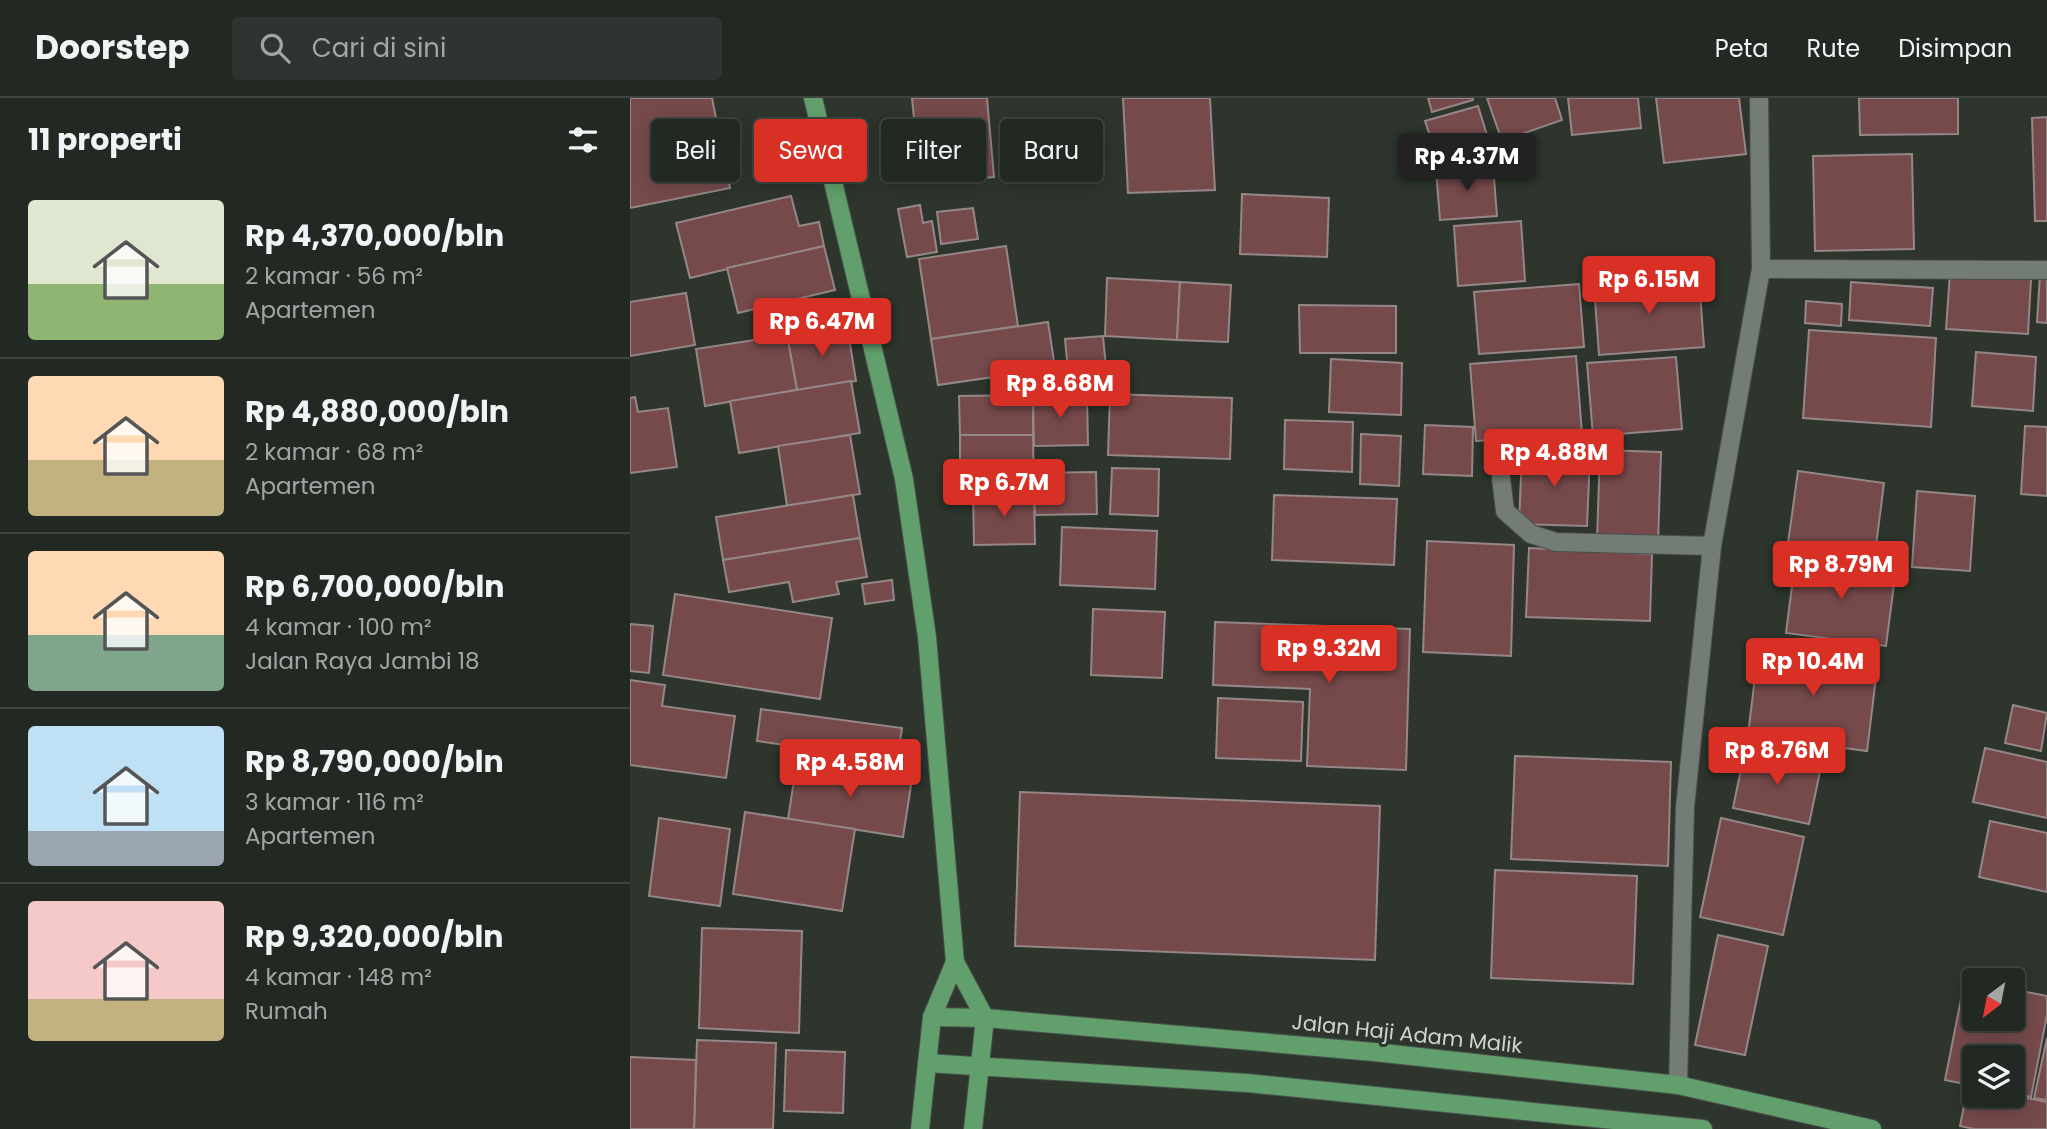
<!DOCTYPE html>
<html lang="id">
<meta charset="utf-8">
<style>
body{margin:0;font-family:Poppins,sans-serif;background:#2e342f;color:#f1f3f6;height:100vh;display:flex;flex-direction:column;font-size:26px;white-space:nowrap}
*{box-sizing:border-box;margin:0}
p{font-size:23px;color:#a2a6a5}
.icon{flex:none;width:38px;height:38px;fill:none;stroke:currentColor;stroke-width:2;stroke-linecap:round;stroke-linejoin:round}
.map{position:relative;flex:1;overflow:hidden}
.sheet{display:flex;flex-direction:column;background:#222822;width:630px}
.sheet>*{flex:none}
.hud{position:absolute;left:21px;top:21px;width:665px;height:63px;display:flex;gap:14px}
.needle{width:46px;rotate:212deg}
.buttons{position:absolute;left:1332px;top:870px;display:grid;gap:14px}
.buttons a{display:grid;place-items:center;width:63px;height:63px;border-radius:7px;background:#222822;box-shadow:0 4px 18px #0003,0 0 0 2px #3f4440;font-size:35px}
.price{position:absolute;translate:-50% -60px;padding:0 16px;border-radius:7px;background:#d93025;color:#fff;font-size:23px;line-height:46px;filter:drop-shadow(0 2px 4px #0008)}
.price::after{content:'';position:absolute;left:50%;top:42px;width:21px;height:16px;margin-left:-10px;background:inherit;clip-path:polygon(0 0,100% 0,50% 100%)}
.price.selected{background:#222;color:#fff}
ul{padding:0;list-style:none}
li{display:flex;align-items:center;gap:21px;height:175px;padding:0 28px}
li+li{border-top:2px solid #3f4440}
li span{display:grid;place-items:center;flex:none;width:196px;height:140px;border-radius:7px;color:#555}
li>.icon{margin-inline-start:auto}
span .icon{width:84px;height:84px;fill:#fffc;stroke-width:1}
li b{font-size:30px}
h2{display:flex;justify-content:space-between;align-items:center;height:84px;padding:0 28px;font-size:30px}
.tag{padding:0 24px;border-radius:7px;background:#222822;box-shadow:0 4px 18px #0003,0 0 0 2px #3f4440;font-size:24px;line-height:63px}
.tag.selected{background:#d93025;color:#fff}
header{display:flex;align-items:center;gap:42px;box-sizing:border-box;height:98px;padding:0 35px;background:#222822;border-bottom:2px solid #3f4440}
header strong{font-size:33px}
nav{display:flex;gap:38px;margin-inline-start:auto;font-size:24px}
.search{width:490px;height:63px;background:#2e342f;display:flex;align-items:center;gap:18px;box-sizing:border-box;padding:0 24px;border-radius:7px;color:#a2a6a5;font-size:26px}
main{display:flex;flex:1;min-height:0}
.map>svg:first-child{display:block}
</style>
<header>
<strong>Doorstep</strong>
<div class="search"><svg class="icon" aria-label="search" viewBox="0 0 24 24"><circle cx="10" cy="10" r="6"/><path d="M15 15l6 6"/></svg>Cari di sini</div>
<nav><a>Peta</a><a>Rute</a><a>Disimpan</a></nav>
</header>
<main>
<section class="sheet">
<h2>11 properti<svg class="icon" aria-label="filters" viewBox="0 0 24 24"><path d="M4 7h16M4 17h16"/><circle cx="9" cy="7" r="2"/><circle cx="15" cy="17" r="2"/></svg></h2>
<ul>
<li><span style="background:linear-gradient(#dfe7d0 60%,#8fb573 0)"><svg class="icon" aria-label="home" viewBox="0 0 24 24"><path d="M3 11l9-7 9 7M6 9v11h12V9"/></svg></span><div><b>Rp 4,370,000/bln</b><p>2 kamar · 56 m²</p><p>Apartemen</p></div></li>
<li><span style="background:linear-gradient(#ffd9b3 60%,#c2b280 0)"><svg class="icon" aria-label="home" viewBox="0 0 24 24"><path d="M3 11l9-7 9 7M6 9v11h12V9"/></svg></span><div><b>Rp 4,880,000/bln</b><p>2 kamar · 68 m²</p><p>Apartemen</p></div></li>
<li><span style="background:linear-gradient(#ffd9b3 60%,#7fa58c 0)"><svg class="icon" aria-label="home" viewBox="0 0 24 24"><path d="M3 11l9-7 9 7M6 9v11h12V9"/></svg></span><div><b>Rp 6,700,000/bln</b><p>4 kamar · 100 m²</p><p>Jalan Raya Jambi 18</p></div></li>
<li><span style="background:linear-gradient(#bfe0f5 75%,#9aa5b1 0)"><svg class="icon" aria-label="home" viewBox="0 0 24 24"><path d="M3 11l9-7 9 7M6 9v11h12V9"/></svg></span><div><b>Rp 8,790,000/bln</b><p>3 kamar · 116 m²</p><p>Apartemen</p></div></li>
<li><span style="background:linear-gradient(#f6c9c9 70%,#c2b280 0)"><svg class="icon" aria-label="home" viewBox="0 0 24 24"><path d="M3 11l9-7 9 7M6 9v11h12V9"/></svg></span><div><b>Rp 9,320,000/bln</b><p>4 kamar · 148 m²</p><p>Rumah</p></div></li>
</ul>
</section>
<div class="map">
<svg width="1417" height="1031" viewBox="0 0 1417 1031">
<rect width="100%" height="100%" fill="#2d352d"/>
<!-- building -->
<g fill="#764a4b" stroke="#958787" stroke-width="2">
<path d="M 0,0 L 82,0 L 100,90 L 0,110 Z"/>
<path d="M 282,0 L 357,0 L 364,79 L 290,85 Z"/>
<path d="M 493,0 L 580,0 L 585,92 L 498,95 Z"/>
<path d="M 798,0 L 843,0 L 843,2 L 802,14 Z"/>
<path d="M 857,0 L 925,0 L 932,22 L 872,43 Z"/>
<path d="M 938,0 L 1008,0 L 1011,30 L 942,37 Z"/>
<path d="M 1026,0 L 1109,0 L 1116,56 L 1034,65 Z"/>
<path d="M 1229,0 L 1328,0 L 1328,36 L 1230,37 Z"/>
<path d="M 848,8 L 860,47 L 808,62 L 795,23 Z"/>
<path d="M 1417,19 L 1417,123 L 1405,123 L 1402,20 Z"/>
<path d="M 1282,56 L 1284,151 L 1185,153 L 1183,58 Z"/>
<path d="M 863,67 L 867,118 L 810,122 L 806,72 Z"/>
<path d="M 612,96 L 699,100 L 697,159 L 610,156 Z"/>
<path d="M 161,98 L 169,128 L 189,124 L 194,148 L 60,180 L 46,125 Z"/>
<path d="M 290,107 L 293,125 L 302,123 L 307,154 L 277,159 L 268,111 Z"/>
<path d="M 343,110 L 348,141 L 311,146 L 307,114 Z"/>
<path d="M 891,123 L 895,183 L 828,188 L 824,128 Z"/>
<path d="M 194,148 L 205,192 L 108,215 L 97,170 Z"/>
<path d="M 376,148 L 388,228 L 301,241 L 289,161 Z"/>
<path d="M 1320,175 L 1401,181 L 1398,236 L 1316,231 Z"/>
<path d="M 1410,177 L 1417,178 L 1417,225 L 1407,224 Z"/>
<path d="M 477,180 L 550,184 L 547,242 L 475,238 Z"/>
<path d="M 1069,180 L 1074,249 L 969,257 L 964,188 Z"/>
<path d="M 550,184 L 601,187 L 598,244 L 547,242 Z"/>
<path d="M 1221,184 L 1303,190 L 1300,228 L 1219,222 Z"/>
<path d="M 949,186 L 954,249 L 849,256 L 844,194 Z"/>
<path d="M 56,195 L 65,247 L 0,258 L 0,204 Z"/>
<path d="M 1176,203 L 1212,206 L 1211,228 L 1175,225 Z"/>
<path d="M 669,207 L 766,208 L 766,255 L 670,255 Z"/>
<path d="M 418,224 L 425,270 L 308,287 L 301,241 Z"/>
<path d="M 217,227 L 226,283 L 167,292 L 157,237 Z"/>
<path d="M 1179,232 L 1306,240 L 1301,329 L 1173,320 Z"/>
<path d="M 157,237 L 167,292 L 75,308 L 66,251 Z"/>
<path d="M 473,238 L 477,280 L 439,283 L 435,241 Z"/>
<path d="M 1346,254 L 1406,259 L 1403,313 L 1342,308 Z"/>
<path d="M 946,258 L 952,336 L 846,343 L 840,266 Z"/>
<path d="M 1046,259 L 1052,331 L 963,338 L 957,265 Z"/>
<path d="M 701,261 L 772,265 L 771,317 L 699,314 Z"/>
<path d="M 221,283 L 230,335 L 109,355 L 100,303 Z"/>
<path d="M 480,296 L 602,300 L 600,361 L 478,357 Z"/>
<path d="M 403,297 L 457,297 L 458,347 L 404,348 Z"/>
<path d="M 403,297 L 403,337 L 330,337 L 329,298 Z"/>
<path d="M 5,299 L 8,314 L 38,310 L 47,369 L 0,375 L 0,300 Z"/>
<path d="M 655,322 L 723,324 L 722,374 L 654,371 Z"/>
<path d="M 795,327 L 843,329 L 842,378 L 793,376 Z"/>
<path d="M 1395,328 L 1417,329 L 1417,398 L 1391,396 Z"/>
<path d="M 731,336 L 771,338 L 769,388 L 730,386 Z"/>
<path d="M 220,337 L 230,396 L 157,408 L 148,348 Z"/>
<path d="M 330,337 L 403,337 L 404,395 L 330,395 Z"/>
<path d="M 970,352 L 1031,354 L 1028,445 L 967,442 Z"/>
<path d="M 892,353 L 960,356 L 957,428 L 889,426 Z"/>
<path d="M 482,370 L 529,371 L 528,418 L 480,416 Z"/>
<path d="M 1168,373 L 1254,385 L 1245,456 L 1158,445 Z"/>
<path d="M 466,374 L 467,416 L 405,417 L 404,375 Z"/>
<path d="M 1287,393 L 1345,398 L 1340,473 L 1282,469 Z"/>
<path d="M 343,395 L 404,395 L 405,446 L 344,447 Z"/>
<path d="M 223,397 L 230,440 L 93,462 L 86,419 Z"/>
<path d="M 644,397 L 767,401 L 764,467 L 642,462 Z"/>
<path d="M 432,429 L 527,433 L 525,491 L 430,487 Z"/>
<path d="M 230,440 L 237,479 L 206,484 L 209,496 L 163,504 L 159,484 L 99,494 L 93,462 Z"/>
<path d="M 797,443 L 884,447 L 881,558 L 793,554 Z"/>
<path d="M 899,450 L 1022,456 L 1020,523 L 896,519 Z"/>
<path d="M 1166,457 L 1266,471 L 1256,548 L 1156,535 Z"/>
<path d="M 262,482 L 264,502 L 235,506 L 232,486 Z"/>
<path d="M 45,496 L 202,520 L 190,601 L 33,577 Z"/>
<path d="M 463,511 L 535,514 L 532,580 L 461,577 Z"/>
<path d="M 585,524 L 780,531 L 776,672 L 677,668 L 680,591 L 583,587 Z"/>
<path d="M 0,526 L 23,528 L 19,575 L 0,573 Z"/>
<path d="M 1129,546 L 1248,563 L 1237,653 L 1118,637 Z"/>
<path d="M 0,582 L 35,587 L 32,608 L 105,618 L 96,680 L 0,667 Z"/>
<path d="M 588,600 L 673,604 L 671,663 L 586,660 Z"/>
<path d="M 1383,607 L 1417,615 L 1411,653 L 1375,645 Z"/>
<path d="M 131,611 L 272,630 L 267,663 L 127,643 Z"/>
<path d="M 1355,650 L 1417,664 L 1417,720 L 1343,704 Z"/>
<path d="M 1115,652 L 1191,669 L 1179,726 L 1103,710 Z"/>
<path d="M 885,658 L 1041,664 L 1038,768 L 881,761 Z"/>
<path d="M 167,663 L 282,681 L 273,739 L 158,721 Z"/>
<path d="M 390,694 L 750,708 L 745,862 L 385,848 Z"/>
<path d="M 115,714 L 225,731 L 212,813 L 103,796 Z"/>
<path d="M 29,720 L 100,731 L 90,808 L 19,798 Z"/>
<path d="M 1091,720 L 1174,739 L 1153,837 L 1070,819 Z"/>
<path d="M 1360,723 L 1417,735 L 1417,794 L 1349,779 Z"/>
<path d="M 865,772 L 1007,778 L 1003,886 L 861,880 Z"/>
<path d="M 72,830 L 172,833 L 169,935 L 69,930 Z"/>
<path d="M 1088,837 L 1138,848 L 1115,957 L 1065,947 Z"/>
<path d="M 1335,881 L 1344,883 L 1344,920 L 1382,920 L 1382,891 L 1417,898 L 1417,917 L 1401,999 L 1382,995 L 1382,959 L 1344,959 L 1344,988 L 1315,982 Z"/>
<path d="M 1417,940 L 1417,1002 L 1404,1000 Z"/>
<path d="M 67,942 L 146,945 L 143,1031 L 64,1031 Z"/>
<path d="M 156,952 L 215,954 L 213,1015 L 154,1013 Z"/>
<path d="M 0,959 L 66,962 L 64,1031 L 0,1031 Z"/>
<path d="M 1338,987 L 1344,988 L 1344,998 L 1382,997 L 1417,1004 L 1417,1031 L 1344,1031 L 1330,1028 Z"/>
</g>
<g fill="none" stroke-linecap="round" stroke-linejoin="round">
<defs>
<g id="minor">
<path d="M 1131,171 L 1417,172"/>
<path d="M 871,380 L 875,413 L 901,436 L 926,444 L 1082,448"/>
<path d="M 1048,987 L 1055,709 L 1082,448 L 1131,171 L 1129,0"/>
</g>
<g id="major">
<path d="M 183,0 L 274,381 L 297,539 L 325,864 L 355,920 L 343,1031"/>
<path d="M 302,919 L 355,920 L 744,954 L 1048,987 L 1242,1031"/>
<path d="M 297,965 L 617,985 L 1073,1031"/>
<path d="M 290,1031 L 302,919 L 325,864"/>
</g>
</defs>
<!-- minor casing -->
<use href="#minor" stroke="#49504a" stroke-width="20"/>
<!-- major casing -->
<use href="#major" stroke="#49504a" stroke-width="20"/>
<!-- minor -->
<use href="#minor" stroke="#747d75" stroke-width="18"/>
<!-- major -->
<use href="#major" stroke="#61a06c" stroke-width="18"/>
</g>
<g text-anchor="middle" stroke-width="6" stroke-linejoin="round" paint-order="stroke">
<!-- street labels -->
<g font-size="21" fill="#cfd4cf" stroke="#2d352d">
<text transform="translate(777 936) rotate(6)" y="7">Jalan Haji Adam Malik</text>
</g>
</g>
</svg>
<div class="buttons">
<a><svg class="needle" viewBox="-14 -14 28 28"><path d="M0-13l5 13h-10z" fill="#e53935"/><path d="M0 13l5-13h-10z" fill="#a2a6a5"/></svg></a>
<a><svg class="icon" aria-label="layers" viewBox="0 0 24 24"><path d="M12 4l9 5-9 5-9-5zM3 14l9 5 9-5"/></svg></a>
</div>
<b class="price selected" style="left:837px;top:95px">Rp 4.37M</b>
<b class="price" style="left:1019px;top:218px">Rp 6.15M</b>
<b class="price" style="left:192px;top:260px">Rp 6.47M</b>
<b class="price" style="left:430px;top:322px">Rp 8.68M</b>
<b class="price" style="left:924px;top:391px">Rp 4.88M</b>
<b class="price" style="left:374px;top:421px">Rp 6.7M</b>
<b class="price" style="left:1211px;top:503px">Rp 8.79M</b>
<b class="price" style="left:699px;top:587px">Rp 9.32M</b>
<b class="price" style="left:1183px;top:600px">Rp 10.4M</b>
<b class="price" style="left:1147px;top:689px">Rp 8.76M</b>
<b class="price" style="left:220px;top:701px">Rp 4.58M</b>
<div class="hud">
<a class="tag">Beli</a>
<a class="tag selected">Sewa</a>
<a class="tag">Filter</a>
<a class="tag">Baru</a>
</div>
</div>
</main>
